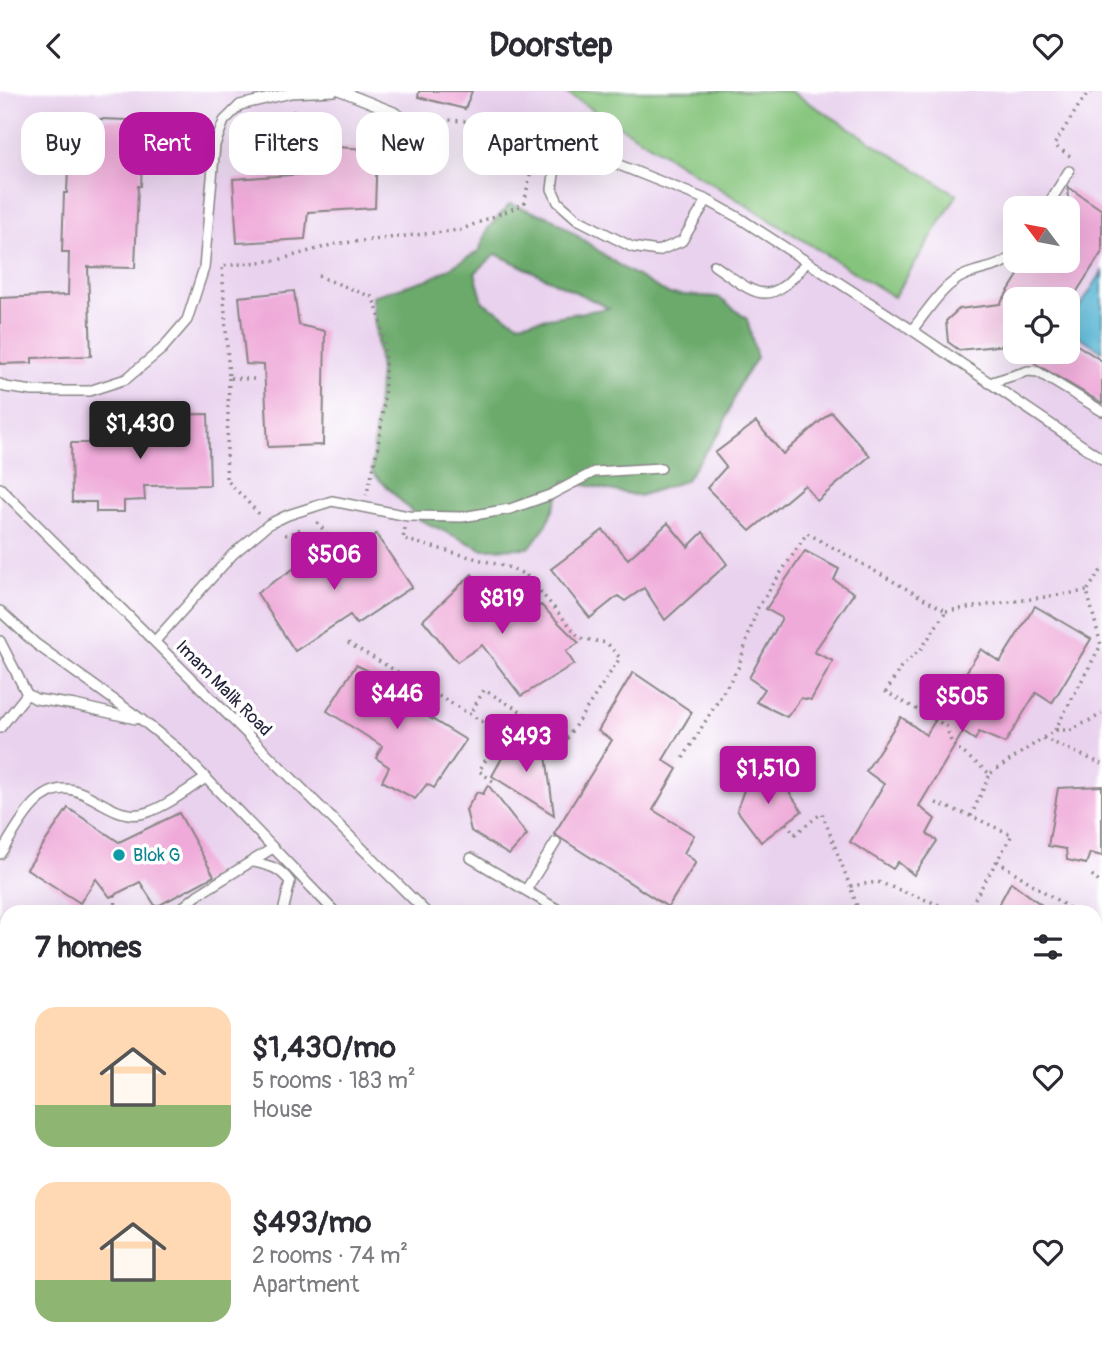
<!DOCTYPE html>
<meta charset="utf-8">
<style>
body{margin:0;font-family:Pangolin,sans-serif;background:#f7f7f7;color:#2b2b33;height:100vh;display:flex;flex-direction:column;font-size:26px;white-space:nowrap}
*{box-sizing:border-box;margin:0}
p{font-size:23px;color:#7c7c81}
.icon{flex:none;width:38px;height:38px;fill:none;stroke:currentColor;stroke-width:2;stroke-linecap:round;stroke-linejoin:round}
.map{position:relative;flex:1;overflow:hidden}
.details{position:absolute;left:0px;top:814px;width:1102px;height:450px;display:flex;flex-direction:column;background:#fff;border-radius:21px 21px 0 0;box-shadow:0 7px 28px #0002}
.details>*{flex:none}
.guide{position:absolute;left:21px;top:21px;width:700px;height:63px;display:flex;gap:14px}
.needle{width:46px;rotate:302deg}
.buttons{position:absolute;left:1003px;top:105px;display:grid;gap:14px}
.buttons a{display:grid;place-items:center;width:77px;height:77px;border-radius:14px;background:#fff;box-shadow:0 7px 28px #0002;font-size:35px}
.price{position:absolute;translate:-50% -60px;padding:0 16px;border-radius:7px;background:#b5179e;color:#fff;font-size:23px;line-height:46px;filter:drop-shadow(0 2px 4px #0008)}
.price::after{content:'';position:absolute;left:50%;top:42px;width:21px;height:16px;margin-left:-10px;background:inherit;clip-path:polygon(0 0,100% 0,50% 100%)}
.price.current{background:#222;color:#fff}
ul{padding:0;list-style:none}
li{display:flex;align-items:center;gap:21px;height:175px;padding:0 35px}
li span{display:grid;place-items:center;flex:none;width:196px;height:140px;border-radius:21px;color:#555}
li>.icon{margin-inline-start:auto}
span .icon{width:84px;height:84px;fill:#fffc;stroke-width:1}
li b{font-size:30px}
h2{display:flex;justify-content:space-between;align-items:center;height:84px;padding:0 35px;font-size:30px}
.tag{padding:0 24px;border-radius:21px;background:#fff;box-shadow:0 7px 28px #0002;font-size:24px;line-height:63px}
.tag.current{background:#b5179e;color:#fff}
header{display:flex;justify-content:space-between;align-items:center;height:91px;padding:0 35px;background:#fff;font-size:32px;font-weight:800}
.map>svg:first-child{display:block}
</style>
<header><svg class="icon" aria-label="back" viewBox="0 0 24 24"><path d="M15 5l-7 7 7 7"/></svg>Doorstep<svg class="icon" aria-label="heart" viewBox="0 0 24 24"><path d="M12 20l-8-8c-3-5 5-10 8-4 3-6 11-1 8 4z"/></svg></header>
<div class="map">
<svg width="1102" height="1262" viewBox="0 0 1102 1262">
<rect width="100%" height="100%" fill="#fff"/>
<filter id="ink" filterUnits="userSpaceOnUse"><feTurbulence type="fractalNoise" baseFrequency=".0143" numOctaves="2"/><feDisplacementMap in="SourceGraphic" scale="14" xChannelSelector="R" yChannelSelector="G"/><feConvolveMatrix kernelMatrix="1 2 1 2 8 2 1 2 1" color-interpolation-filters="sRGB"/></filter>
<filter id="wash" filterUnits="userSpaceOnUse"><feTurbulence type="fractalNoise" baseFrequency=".00686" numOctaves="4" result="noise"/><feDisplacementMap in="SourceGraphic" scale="28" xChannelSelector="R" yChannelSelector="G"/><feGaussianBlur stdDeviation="1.57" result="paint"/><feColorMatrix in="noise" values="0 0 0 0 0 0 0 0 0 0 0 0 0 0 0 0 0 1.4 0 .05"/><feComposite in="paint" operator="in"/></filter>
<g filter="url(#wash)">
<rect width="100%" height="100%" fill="#efead2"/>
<!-- built -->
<path fill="#e9d2ee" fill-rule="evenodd" d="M 0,0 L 1102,0 L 1102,1262 L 0,1262 ZM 1015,117 L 1068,117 L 1068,170 L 1015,170 ZM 1015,208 L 1068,208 L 1068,261 L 1015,261 ZM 7,821 L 1096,821 L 1096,1256 L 7,1256 Z"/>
<!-- green -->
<g fill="#85c47c" stroke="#54735c" stroke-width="2">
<path d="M 563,0 L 790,0 L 957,104 L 894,206 Z"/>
<path d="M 2,822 L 7,826 L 7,890 L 0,885 Z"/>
<path d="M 499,1256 L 509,1262 L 405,1262 L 396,1257 Z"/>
</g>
<!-- forest -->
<path fill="#6caa6c" stroke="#476654" stroke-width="2" fill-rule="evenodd" d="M 510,113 L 552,127 L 623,177 L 669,203 L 718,206 L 747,228 L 757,267 L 740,292 L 722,338 L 685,390 L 639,405 L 565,390 L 547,433 L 529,457 L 482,458 L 420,429 L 372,381 L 380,280 L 372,205 L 432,187 L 479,160 L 488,137 ZM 496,163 L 609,217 L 518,232 L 483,211 L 475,182 Z"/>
<!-- water -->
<path fill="#5ab9d8" stroke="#3e6e8a" stroke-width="2" d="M 1102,181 L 1102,260 L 1068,238 L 1068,235 Z"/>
<g id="blocks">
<!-- building -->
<g fill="#efaad9">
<path d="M 419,0 L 472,0 L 465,18 L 418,6 Z"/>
<path d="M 70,27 L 128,29 L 127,44 L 143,44 L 141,95 L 138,95 L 135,177 L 88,176 L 91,265 L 32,267 L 32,272 L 0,273 L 0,207 L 68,204 L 69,161 L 62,161 L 64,102 L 67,102 Z"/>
<path d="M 311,54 L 377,59 L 375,117 L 308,121 L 305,148 L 237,152 L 233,88 L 306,83 Z"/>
<path d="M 1068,96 L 1102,119 L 1102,161 L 1072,208 L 1015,208 L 1015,253 L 959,259 L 948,251 L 946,230 L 959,218 L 1000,213 L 1027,170 L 1068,170 Z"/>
<path d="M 294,200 L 299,234 L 325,240 L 323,354 L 268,356 L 264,274 L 246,273 L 239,206 Z"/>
<path d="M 1068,248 L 1102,270 L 1102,312 L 1016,261 L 1068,261 Z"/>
<path d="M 831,321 L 870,365 L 817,410 L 805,394 L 750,440 L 707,397 L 726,376 L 715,362 L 756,331 L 783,363 Z"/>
<path d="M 208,323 L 210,394 L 144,395 L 145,409 L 124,410 L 124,421 L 96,421 L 96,411 L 72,411 L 71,352 L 96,352 L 95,333 L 120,332 L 120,341 L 152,340 L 152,324 Z"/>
<path d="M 668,432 L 688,456 L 703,441 L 727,473 L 665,529 L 644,497 L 625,510 L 618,505 L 590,527 L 551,478 L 603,439 L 628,468 Z"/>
<path d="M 376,443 L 412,496 L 356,533 L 350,524 L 295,560 L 257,502 L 308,468 L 318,482 Z"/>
<path d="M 805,460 L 839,478 L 834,489 L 854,502 L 814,561 L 833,570 L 811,609 L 801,607 L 787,626 L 756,611 L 765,598 L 749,587 L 782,527 L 766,518 Z"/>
<path d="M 472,483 L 510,531 L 541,514 L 579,552 L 566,560 L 574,573 L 521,605 L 482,554 L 457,571 L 423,529 Z"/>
<path d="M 1035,515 L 1091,548 L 1052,612 L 1036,602 L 1005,652 L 979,641 L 975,649 L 963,641 L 919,715 L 935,728 L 927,743 L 937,750 L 914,784 L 898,771 L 893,778 L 850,751 L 884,693 L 866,680 L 901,626 L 926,644 L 981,558 L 1000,571 Z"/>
<path d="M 356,574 L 414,602 L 409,614 L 466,649 L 434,697 L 427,693 L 415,708 L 382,690 L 389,676 L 376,667 L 382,655 L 327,620 Z"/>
<path d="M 633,581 L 692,621 L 663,669 L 677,678 L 653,719 L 694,744 L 684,762 L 696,771 L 668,816 L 554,743 L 612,649 L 598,640 Z"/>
<path d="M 513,647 L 546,664 L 554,724 L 492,685 Z"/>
<path d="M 774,679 L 802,720 L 761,751 L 737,719 L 744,699 Z"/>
<path d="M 488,694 L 527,744 L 509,764 L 471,740 L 466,719 L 477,701 L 483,703 Z"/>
<path d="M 1102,695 L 1102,765 L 1090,762 L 1086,773 L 1067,769 L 1066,758 L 1048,755 L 1058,697 Z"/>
<path d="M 68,717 L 119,751 L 179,722 L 214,785 L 156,816 L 140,791 L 110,806 L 96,788 L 80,812 L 27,778 Z"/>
<path d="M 1011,791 L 1051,821 L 995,821 Z"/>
</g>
</g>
</g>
<g filter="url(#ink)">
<use href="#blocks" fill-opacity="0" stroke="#888686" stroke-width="2"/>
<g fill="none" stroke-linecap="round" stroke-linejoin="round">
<defs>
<g id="lane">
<path d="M 341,0 L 394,21 L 425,42"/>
<path d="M 707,109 L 682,150 L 658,160 L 632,156 L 577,128 L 558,111 L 552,98 L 554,83 L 561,68 L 572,61 L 589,62 L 707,109 L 741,128 L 912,239 L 1102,368"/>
<path d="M 1046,117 L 1069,80"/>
<path d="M 714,174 C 757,204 768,219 806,172"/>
<path d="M 912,239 C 927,221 943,193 965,184 C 984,176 999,178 1015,163"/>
<path d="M 989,292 L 1028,280 L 1038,281 L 1102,320"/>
<path d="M 0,293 L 5,296 L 33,300 L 89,300 L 126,288 L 162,258 L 187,229 L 204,177 L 215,54 L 224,30 L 240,14 L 291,2 L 334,0"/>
<path d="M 0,397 L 426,821"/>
<path d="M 0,520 L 36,553 L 142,629 L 179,659 L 335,821"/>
<path d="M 0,550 L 27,603"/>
<path d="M 155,550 L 233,463 L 269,433 L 288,424 L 332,410 L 408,425 L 462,426 L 510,418 L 550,404 L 594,381 L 661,377"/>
<path d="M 0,637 L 27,603 L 36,608 L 75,614 L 136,628"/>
<path d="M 0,763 C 16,740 34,697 66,698 C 79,698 93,708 105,714 C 116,720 127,725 140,723 C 161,720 188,698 206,687"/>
<path d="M 471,767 L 562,821"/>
<path d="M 254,771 C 271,775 280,777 290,791 L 283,821"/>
<path d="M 526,799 L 556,751"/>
<path d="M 177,821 L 199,803 L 273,757"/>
<path d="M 0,1033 L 7,1060"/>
<path d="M 723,1256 L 727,1262"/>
<path d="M 873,1256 L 879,1262"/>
<path d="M 43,1262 L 45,1256"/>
<path d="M 246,1262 L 248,1256"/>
</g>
</defs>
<!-- lane casing -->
<use href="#lane" stroke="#888686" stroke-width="12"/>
<!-- path -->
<g stroke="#888686" stroke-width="3.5" stroke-dasharray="2 5" stroke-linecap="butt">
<path d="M 540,35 L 561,50"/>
<path d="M 1070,65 L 1054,54 L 1083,8 L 1092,0"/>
<path d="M 290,70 L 294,16"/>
<path d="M 318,185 L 372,206 C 397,255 382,352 366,404"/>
<path d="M 229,287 L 226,388 L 259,423"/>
<path d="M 254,288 L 229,287 L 222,175 L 278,169 L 335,153 L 460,139 L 524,113 L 540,35 L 433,28"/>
<path d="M 317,431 L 336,454"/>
<path d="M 405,437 L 403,448 L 511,477 L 526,484 L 580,547 L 607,552 L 620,567 L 567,647 L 484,599 L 470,623"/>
<path d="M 285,444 L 304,437"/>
<path d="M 946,520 L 1087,500"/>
<path d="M 348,552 L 502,642 L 479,680 L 497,693"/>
<path d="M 1056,639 L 1071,639 L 1102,623"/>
<path d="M 1043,647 L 1102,673"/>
<path d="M 683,667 L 738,577 L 757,518 L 807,442 L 946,520 L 922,557 L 901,576 L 886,601 L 946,635 L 952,653 L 990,683 L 971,725 L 1012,744 L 967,821"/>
<path d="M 991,682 L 1055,639 L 1101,554 L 1087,500 L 1102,478"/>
<path d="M 936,712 L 970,725"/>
<path d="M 786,732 L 795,743 L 822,722 L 850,795"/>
<path d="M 997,770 L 1075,821"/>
<path d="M 1092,784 L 1102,794"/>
<path d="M 115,804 L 116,821"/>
<path d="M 215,821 L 217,821"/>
<path d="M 859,821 L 850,795 L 878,791 L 958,821"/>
<path d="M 1096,852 L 1102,840"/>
<path d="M 1096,977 L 1102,979"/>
<path d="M 0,990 L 7,987"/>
<path d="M 0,1001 L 5,1020"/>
<path d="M 0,1129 L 7,1127"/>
<path d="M 360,1256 L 369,1262"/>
<path d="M 993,1256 L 1002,1262"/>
<path d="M 9,1260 L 20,1262"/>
</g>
<!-- lane -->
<use href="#lane" stroke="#fff" stroke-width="9"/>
</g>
</g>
<!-- markers -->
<circle fill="#0f9aa8" stroke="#fff" stroke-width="2.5" cx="119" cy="764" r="7"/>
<g text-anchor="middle" stroke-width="7" stroke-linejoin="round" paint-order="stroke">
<!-- street labels -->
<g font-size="18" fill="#22223b" stroke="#fff">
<text transform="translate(224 597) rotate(45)" y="6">Imam Malik Road</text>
</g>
<!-- culture labels -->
<g font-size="18" fill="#0d838f" stroke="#fff" text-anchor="start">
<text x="133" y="770">Blok G</text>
</g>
</g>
</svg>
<div class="buttons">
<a><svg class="needle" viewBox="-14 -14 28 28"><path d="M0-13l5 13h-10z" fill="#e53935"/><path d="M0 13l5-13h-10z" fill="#7c7c81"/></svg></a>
<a><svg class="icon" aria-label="locate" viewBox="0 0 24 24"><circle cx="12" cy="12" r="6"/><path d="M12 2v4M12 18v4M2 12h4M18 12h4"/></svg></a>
</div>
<b class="price current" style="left:140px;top:370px">$1,430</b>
<b class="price" style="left:334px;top:501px">$506</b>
<b class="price" style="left:502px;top:545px">$819</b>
<b class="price" style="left:397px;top:640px">$446</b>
<b class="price" style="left:962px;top:643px">$505</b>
<b class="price" style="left:526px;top:683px">$493</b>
<b class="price" style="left:768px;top:715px">$1,510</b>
<div class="guide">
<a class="tag">Buy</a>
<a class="tag current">Rent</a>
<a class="tag">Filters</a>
<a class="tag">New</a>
<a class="tag">Apartment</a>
</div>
<section class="details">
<h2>7 homes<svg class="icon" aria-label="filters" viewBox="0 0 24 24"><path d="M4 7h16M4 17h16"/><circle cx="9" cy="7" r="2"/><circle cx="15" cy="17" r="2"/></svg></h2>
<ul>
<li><span style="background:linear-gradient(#ffd9b3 70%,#8fb573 0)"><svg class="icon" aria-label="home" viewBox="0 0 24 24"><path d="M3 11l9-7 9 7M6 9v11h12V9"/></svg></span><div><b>$1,430/mo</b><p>5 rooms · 183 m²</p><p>House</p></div><svg class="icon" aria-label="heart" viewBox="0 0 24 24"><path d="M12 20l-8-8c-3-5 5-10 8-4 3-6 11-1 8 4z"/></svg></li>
<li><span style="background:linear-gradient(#ffd9b3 70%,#8fb573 0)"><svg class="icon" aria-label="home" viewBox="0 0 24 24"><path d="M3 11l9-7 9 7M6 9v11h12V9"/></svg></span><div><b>$493/mo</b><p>2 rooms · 74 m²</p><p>Apartment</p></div><svg class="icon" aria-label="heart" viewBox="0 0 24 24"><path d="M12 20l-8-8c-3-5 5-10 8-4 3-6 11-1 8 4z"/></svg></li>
</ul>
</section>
</div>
